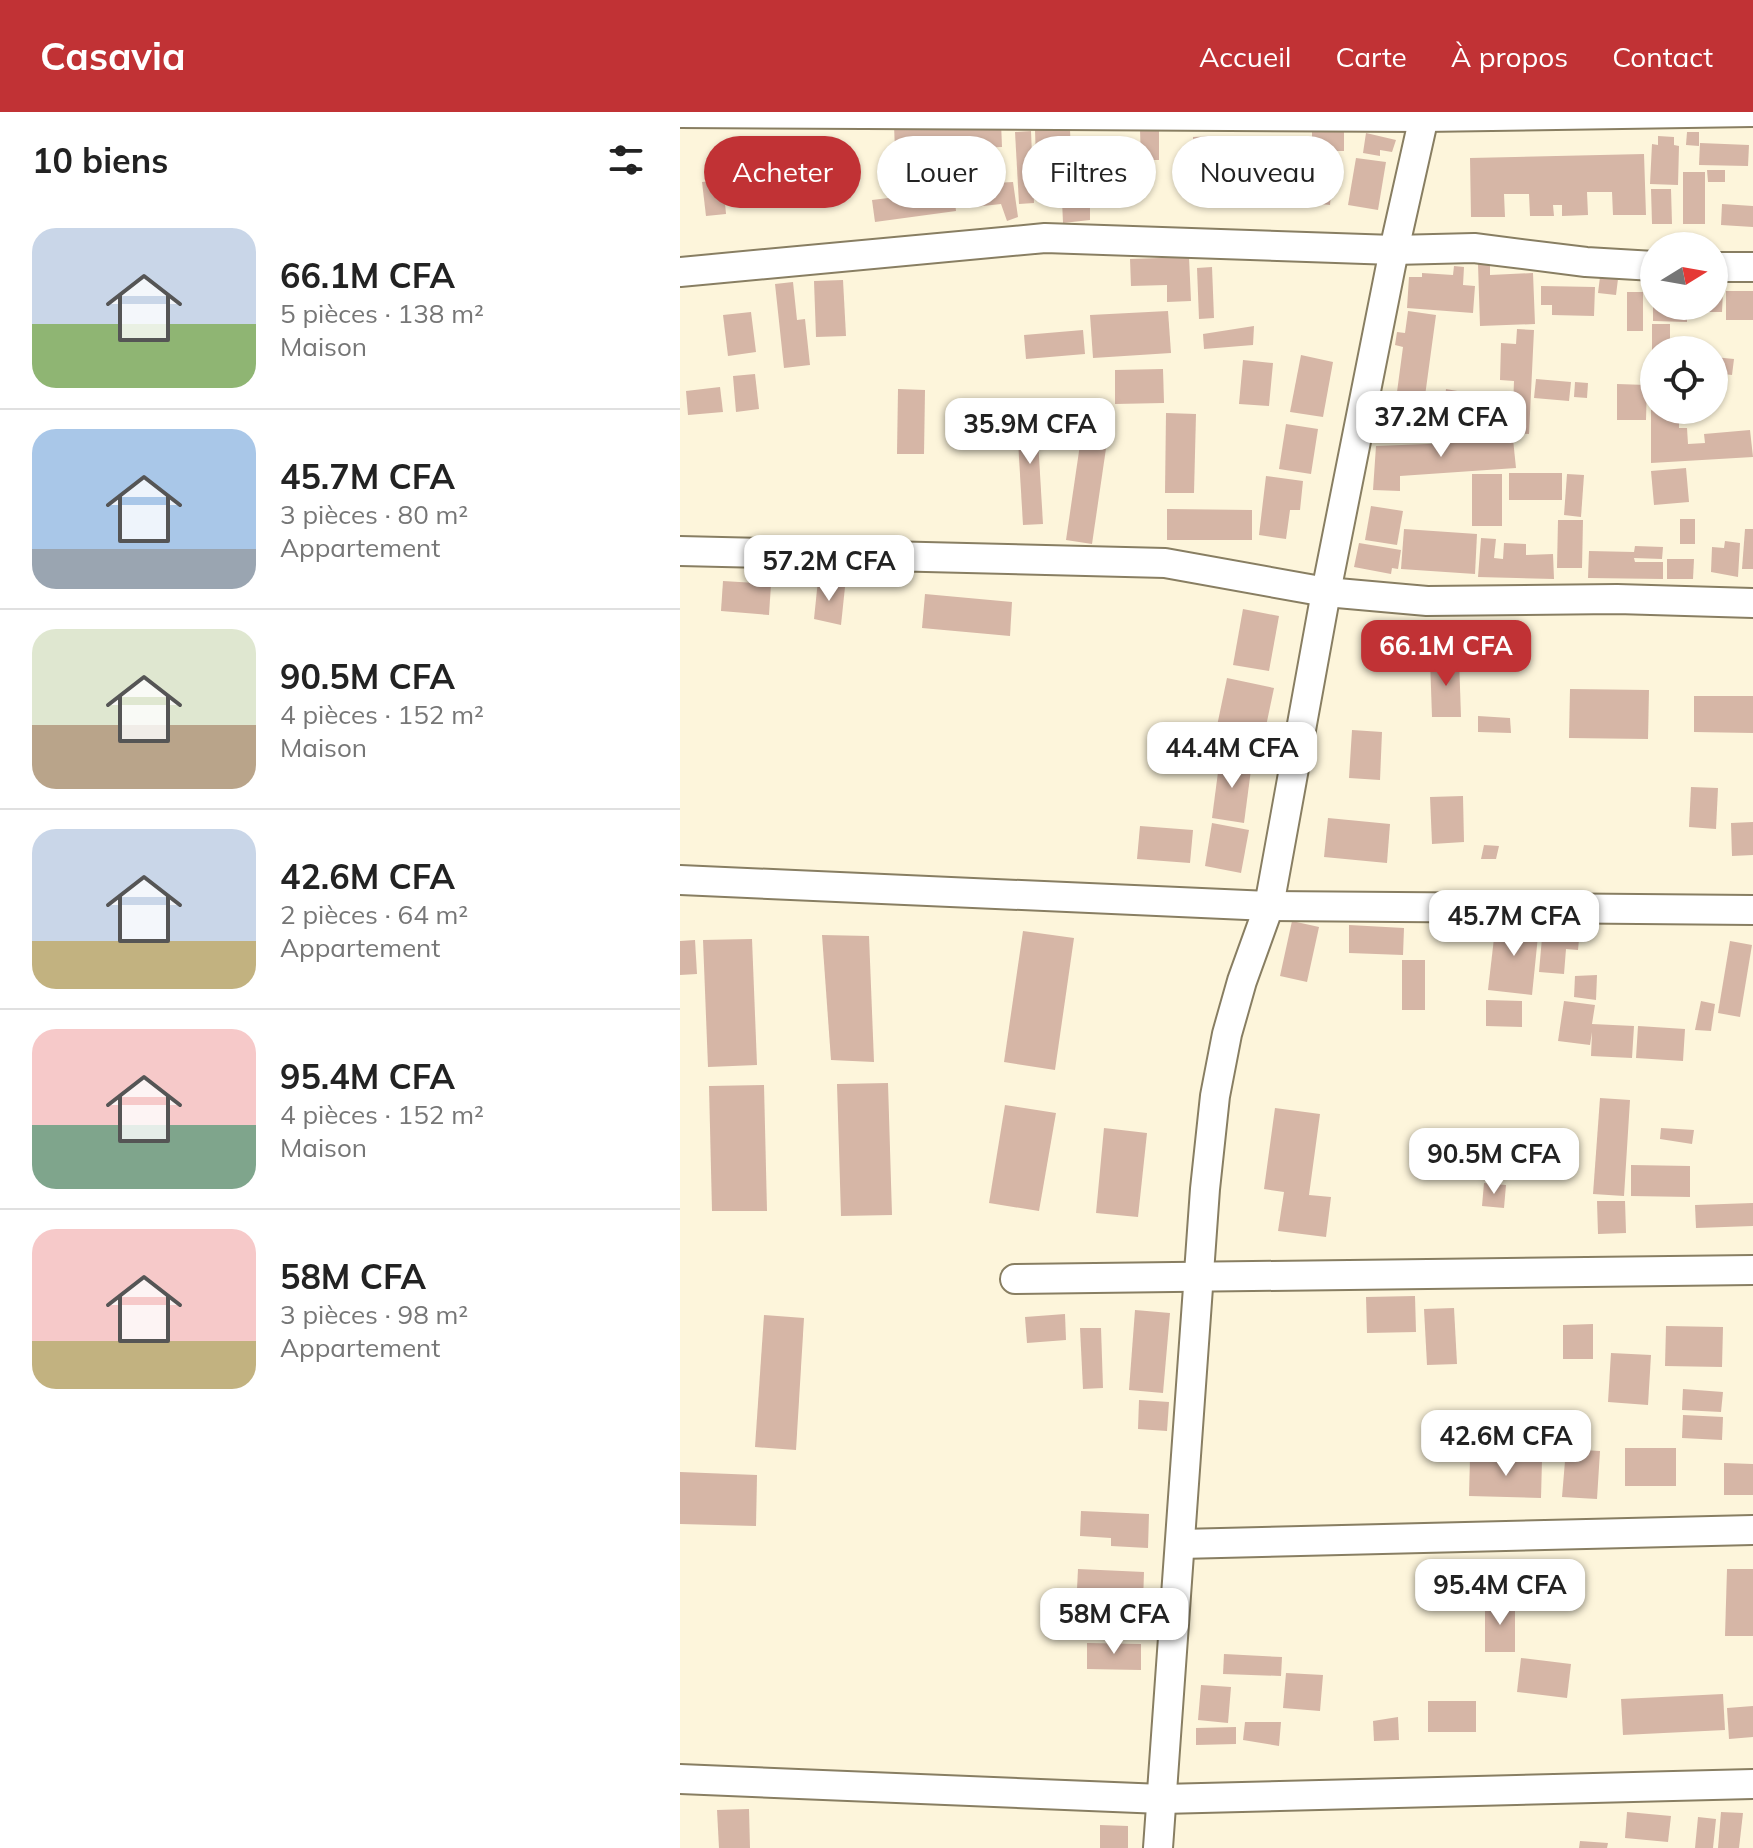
<!DOCTYPE html>
<html lang="fr">
<meta charset="utf-8">
<style>
body{margin:0;font-family:Mulish,sans-serif;background:#f6f6f6;color:#222;height:100vh;display:flex;flex-direction:column;font-size:30px;white-space:nowrap}
*{box-sizing:border-box;margin:0}
p{font-size:26px;color:#767676}
.icon{flex:none;width:44px;height:44px;fill:none;stroke:currentColor;stroke-width:2;stroke-linecap:round;stroke-linejoin:round}
.map{position:relative;flex:1;overflow:hidden}
.sheet{display:flex;flex-direction:column;background:#fff;width:680px}
.sheet>*{flex:none}
.guide{position:absolute;left:24px;top:24px;width:760px;height:72px;display:flex;gap:16px}
.needle{width:52px;rotate:79deg}
.buttons{position:absolute;left:960px;top:120px;display:grid;gap:16px}
.buttons a{display:grid;place-items:center;width:88px;height:88px;border-radius:50%;background:#fff;box-shadow:0 2px 6px #0004;font-size:40px}
.price{position:absolute;translate:-50% -68px;padding:0 18px;border-radius:16px;background:#fff;color:#222;font-size:26px;line-height:52px;filter:drop-shadow(0 2px 4px #0008)}
.price::after{content:'';position:absolute;left:50%;top:48px;width:24px;height:18px;margin-left:-12px;background:inherit;clip-path:polygon(0 0,100% 0,50% 100%)}
.price.selected{background:#c13235;color:#fff}
ul{padding:0;list-style:none}
li{display:flex;align-items:center;gap:24px;height:200px;padding:0 32px}
li+li{border-top:2px solid #e0e0e0}
li span{display:grid;place-items:center;flex:none;width:224px;height:160px;border-radius:24px;color:#555}
li>.icon{margin-inline-start:auto}
span .icon{width:96px;height:96px;fill:#fffc;stroke-width:1}
li b{font-size:34px}
h2{display:flex;justify-content:space-between;align-items:center;height:96px;padding:0 32px;font-size:34px}
.chip{padding:0 28px;border-radius:36px;background:#fff;box-shadow:0 2px 6px #0004;font-size:28px;line-height:72px}
.chip.selected{background:#c13235;color:#fff}
header{display:flex;align-items:center;gap:48px;box-sizing:border-box;height:112px;padding:0 40px;background:#c13235;color:#fff}
header strong{font-size:38px}
nav{display:flex;gap:44px;margin-inline-start:auto;font-size:28px}
main{display:flex;flex:1;min-height:0}
.map>svg:first-child{display:block}
</style>
<header>
<strong>Casavia</strong>
<nav><a>Accueil</a><a>Carte</a><a>À propos</a><a>Contact</a></nav>
</header>
<main>
<section class="sheet">
<h2>10 biens<svg class="icon" aria-label="filters" viewBox="0 0 24 24"><path d="M4 7h16M4 17h16"/><circle cx="9" cy="7" r="2"/><circle cx="15" cy="17" r="2"/></svg></h2>
<ul>
<li><span style="background:linear-gradient(#c9d6e8 60%,#8fb573 0)"><svg class="icon" aria-label="home" viewBox="0 0 24 24"><path d="M3 11l9-7 9 7M6 9v11h12V9"/></svg></span><div><b>66.1M CFA</b><p>5 pièces · 138 m²</p><p>Maison</p></div></li>
<li><span style="background:linear-gradient(#a9c7e8 75%,#9aa5b1 0)"><svg class="icon" aria-label="home" viewBox="0 0 24 24"><path d="M3 11l9-7 9 7M6 9v11h12V9"/></svg></span><div><b>45.7M CFA</b><p>3 pièces · 80 m²</p><p>Appartement</p></div></li>
<li><span style="background:linear-gradient(#dfe7d0 60%,#b9a48a 0)"><svg class="icon" aria-label="home" viewBox="0 0 24 24"><path d="M3 11l9-7 9 7M6 9v11h12V9"/></svg></span><div><b>90.5M CFA</b><p>4 pièces · 152 m²</p><p>Maison</p></div></li>
<li><span style="background:linear-gradient(#c9d6e8 70%,#c2b280 0)"><svg class="icon" aria-label="home" viewBox="0 0 24 24"><path d="M3 11l9-7 9 7M6 9v11h12V9"/></svg></span><div><b>42.6M CFA</b><p>2 pièces · 64 m²</p><p>Appartement</p></div></li>
<li><span style="background:linear-gradient(#f6c9c9 60%,#7fa58c 0)"><svg class="icon" aria-label="home" viewBox="0 0 24 24"><path d="M3 11l9-7 9 7M6 9v11h12V9"/></svg></span><div><b>95.4M CFA</b><p>4 pièces · 152 m²</p><p>Maison</p></div></li>
<li><span style="background:linear-gradient(#f6c9c9 70%,#c2b280 0)"><svg class="icon" aria-label="home" viewBox="0 0 24 24"><path d="M3 11l9-7 9 7M6 9v11h12V9"/></svg></span><div><b>58M CFA</b><p>3 pièces · 98 m²</p><p>Appartement</p></div></li>
</ul>
</section>
<div class="map">
<svg width="1073" height="1736" viewBox="0 0 1073 1736">
<rect width="100%" height="100%" fill="#fdf5db"/>
<!-- building -->
<g fill="#d6b6a6">
<path d="M 321,10 L 322,35 L 215,39 L 214,13 Z"/>
<rect x="632" y="13" width="32" height="26"/>
<path d="M 390,17 L 391,47 L 356,49 L 355,18 Z"/>
<path d="M 460,18 L 479,19 L 479,48 L 461,48 Z"/>
<path d="M 351,19 L 354,91 L 339,92 L 335,20 Z"/>
<path d="M 1007,20 L 1019,20 L 1019,34 L 1006,33 Z"/>
<path d="M 686,21 L 716,28 L 712,40 L 700,38 L 700,44 L 683,41 Z"/>
<path d="M 536,24 L 538,74 L 516,75 L 513,25 Z"/>
<path d="M 978,24 L 994,25 L 994,33 L 999,34 L 998,73 L 970,72 L 972,32 L 978,33 Z"/>
<path d="M 155,26 L 158,67 L 132,69 L 130,28 Z"/>
<path d="M 1020,31 L 1069,33 L 1068,54 L 1019,53 Z"/>
<path d="M 964,42 L 966,103 L 933,103 L 932,80 L 907,80 L 908,103 L 882,104 L 882,93 L 873,93 L 874,104 L 850,104 L 849,82 L 824,82 L 825,105 L 791,105 L 790,46 Z"/>
<path d="M 281,44 L 292,44 L 294,72 L 333,70 L 338,105 L 327,109 L 321,92 L 285,96 Z"/>
<path d="M 676,46 L 706,50 L 698,98 L 668,93 Z"/>
<path d="M 635,55 L 653,57 L 650,93 L 631,91 Z"/>
<path d="M 1027,58 L 1045,58 L 1045,70 L 1028,70 Z"/>
<rect x="1003" y="60" width="22" height="52"/>
<path d="M 43,68 L 46,102 L 26,104 L 22,70 Z"/>
<path d="M 971,77 L 991,77 L 992,112 L 972,112 Z"/>
<path d="M 274,78 L 276,99 L 195,110 L 192,88 Z"/>
<path d="M 410,80 L 410,108 L 383,111 L 382,88 Z"/>
<path d="M 1042,92 L 1073,94 L 1073,115 L 1041,113 Z"/>
<path d="M 509,145 L 511,189 L 487,190 L 487,173 L 451,174 L 450,147 Z"/>
<path d="M 798,152 L 810,152 L 810,163 L 853,161 L 855,212 L 800,214 Z"/>
<path d="M 774,154 L 784,155 L 783,173 L 795,174 L 793,201 L 727,196 L 729,165 L 742,165 L 742,161 L 773,163 Z"/>
<path d="M 532,155 L 534,206 L 519,207 L 517,156 Z"/>
<path d="M 920,165 L 938,167 L 936,183 L 918,181 Z"/>
<path d="M 163,168 L 166,224 L 136,225 L 134,169 Z"/>
<path d="M 113,170 L 117,208 L 125,207 L 130,253 L 104,256 L 95,172 Z"/>
<path d="M 861,174 L 915,175 L 914,204 L 872,203 L 872,193 L 861,193 Z"/>
<path d="M 1034,179 L 1043,179 L 1042,200 L 1007,200 L 1007,210 L 973,209 L 973,194 L 1034,194 Z"/>
<rect x="1046" y="179" width="27" height="29"/>
<rect x="947" y="180" width="16" height="39"/>
<path d="M 488,199 L 491,241 L 413,246 L 410,203 Z"/>
<path d="M 728,199 L 756,203 L 745,284 L 765,286 L 766,277 L 783,280 L 782,289 L 810,293 L 807,308 L 715,295 L 723,235 L 715,233 L 717,220 L 725,221 Z"/>
<path d="M 71,200 L 76,240 L 48,244 L 43,203 Z"/>
<rect x="972" y="212" width="18" height="26"/>
<path d="M 574,214 L 573,233 L 524,237 L 523,222 Z"/>
<path d="M 837,217 L 854,218 L 849,322 L 832,321 L 834,269 L 820,268 L 821,231 L 836,232 Z"/>
<path d="M 403,218 L 405,242 L 346,247 L 344,223 Z"/>
<path d="M 621,243 L 653,250 L 643,305 L 610,300 Z"/>
<path d="M 1034,245 L 1054,247 L 1052,263 L 1034,261 Z"/>
<path d="M 563,248 L 593,251 L 589,294 L 559,292 Z"/>
<path d="M 483,257 L 484,291 L 435,292 L 435,258 Z"/>
<path d="M 75,262 L 79,297 L 56,300 L 53,264 Z"/>
<path d="M 856,267 L 891,270 L 889,289 L 854,286 Z"/>
<path d="M 895,270 L 908,271 L 907,286 L 894,285 Z"/>
<path d="M 937,272 L 967,273 L 966,308 L 937,308 Z"/>
<path d="M 40,275 L 43,300 L 8,303 L 6,279 Z"/>
<path d="M 218,277 L 245,278 L 244,342 L 217,342 Z"/>
<path d="M 356,294 L 363,412 L 343,413 L 336,295 Z"/>
<path d="M 971,298 L 999,298 L 999,316 L 1007,316 L 1008,332 L 1025,331 L 1024,322 L 1070,318 L 1073,345 L 971,351 Z"/>
<path d="M 486,301 L 516,302 L 514,381 L 485,381 Z"/>
<path d="M 403,312 L 429,316 L 412,432 L 386,428 Z"/>
<path d="M 606,312 L 638,317 L 631,362 L 599,357 Z"/>
<path d="M 792,317 L 793,329 L 833,327 L 836,356 L 720,364 L 720,379 L 693,378 L 696,334 L 772,331 L 772,318 Z"/>
<path d="M 1006,356 L 1009,390 L 974,393 L 971,359 Z"/>
<rect x="829" y="361" width="53" height="27"/>
<rect x="792" y="362" width="30" height="52"/>
<path d="M 887,362 L 904,363 L 901,405 L 884,403 Z"/>
<path d="M 586,364 L 623,369 L 620,398 L 610,398 L 606,427 L 579,423 Z"/>
<path d="M 691,394 L 723,399 L 717,433 L 685,428 Z"/>
<path d="M 487,397 L 572,398 L 572,428 L 487,428 Z"/>
<rect x="1000" y="407" width="15" height="25"/>
<path d="M 878,408 L 903,408 L 902,456 L 877,456 Z"/>
<path d="M 724,417 L 797,422 L 795,462 L 721,457 Z"/>
<path d="M 1065,417 L 1073,417 L 1073,457 L 1062,457 Z"/>
<path d="M 801,426 L 816,427 L 814,446 L 823,447 L 824,431 L 846,432 L 846,443 L 873,442 L 874,467 L 798,465 Z"/>
<path d="M 1045,429 L 1060,431 L 1058,465 L 1031,460 L 1032,435 L 1044,436 Z"/>
<path d="M 679,431 L 721,438 L 718,457 L 712,456 L 711,462 L 674,455 Z"/>
<path d="M 955,434 L 983,435 L 982,447 L 954,446 L 955,450 L 983,450 L 983,467 L 908,466 L 909,439 L 954,440 Z"/>
<path d="M 987,447 L 1014,447 L 1013,467 L 987,467 Z"/>
<path d="M 138,468 L 165,475 L 161,513 L 134,507 Z"/>
<path d="M 43,469 L 91,472 L 89,503 L 41,499 Z"/>
<path d="M 245,482 L 332,490 L 330,524 L 242,516 Z"/>
<path d="M 563,497 L 599,504 L 589,559 L 553,553 Z"/>
<path d="M 779,546 L 781,605 L 752,605 L 750,547 Z"/>
<path d="M 547,566 L 594,576 L 580,643 L 533,633 Z"/>
<path d="M 890,577 L 969,578 L 968,627 L 889,626 Z"/>
<path d="M 1014,584 L 1073,584 L 1073,621 L 1014,620 Z"/>
<path d="M 798,604 L 830,606 L 831,621 L 798,620 Z"/>
<path d="M 672,618 L 702,620 L 700,668 L 669,666 Z"/>
<path d="M 540,645 L 572,650 L 564,711 L 532,706 Z"/>
<path d="M 1011,675 L 1038,676 L 1036,717 L 1009,715 Z"/>
<path d="M 783,684 L 784,730 L 752,732 L 750,685 Z"/>
<path d="M 648,706 L 710,712 L 707,751 L 644,745 Z"/>
<path d="M 1073,710 L 1073,743 L 1052,744 L 1051,711 Z"/>
<path d="M 532,711 L 569,718 L 561,761 L 525,754 Z"/>
<path d="M 460,714 L 513,718 L 510,751 L 457,747 Z"/>
<path d="M 804,733 L 819,734 L 816,747 L 801,747 Z"/>
<path d="M 612,809 L 639,815 L 627,870 L 600,864 Z"/>
<path d="M 816,809 L 859,814 L 852,883 L 808,878 Z"/>
<path d="M 669,813 L 724,816 L 723,843 L 669,841 Z"/>
<path d="M 863,814 L 900,817 L 898,838 L 886,837 L 884,862 L 859,860 Z"/>
<path d="M 343,819 L 394,826 L 375,958 L 324,950 Z"/>
<path d="M 142,823 L 189,824 L 194,950 L 151,948 Z"/>
<path d="M 72,827 L 77,953 L 28,955 L 23,828 Z"/>
<path d="M 15,828 L 17,862 L 0,863 L 0,829 Z"/>
<path d="M 1050,829 L 1072,833 L 1060,905 L 1038,901 Z"/>
<rect x="722" y="848" width="23" height="50"/>
<path d="M 917,863 L 916,888 L 894,885 L 895,864 Z"/>
<path d="M 806,888 L 842,889 L 842,915 L 806,914 Z"/>
<path d="M 884,889 L 915,893 L 912,912 L 954,914 L 952,946 L 911,944 L 912,920 L 910,933 L 878,929 Z"/>
<path d="M 1021,889 L 1035,892 L 1031,919 L 1015,918 Z"/>
<path d="M 958,914 L 1005,917 L 1003,949 L 956,946 Z"/>
<path d="M 208,971 L 212,1103 L 161,1104 L 157,972 Z"/>
<path d="M 84,973 L 87,1099 L 32,1099 L 29,974 Z"/>
<path d="M 920,986 L 950,988 L 944,1084 L 913,1082 Z"/>
<path d="M 325,993 L 376,1001 L 359,1099 L 309,1091 Z"/>
<path d="M 595,996 L 640,1002 L 629,1083 L 651,1085 L 646,1125 L 598,1119 L 604,1080 L 584,1077 Z"/>
<path d="M 424,1016 L 467,1021 L 458,1105 L 416,1101 Z"/>
<path d="M 981,1016 L 1014,1018 L 1012,1032 L 980,1027 Z"/>
<path d="M 809,1024 L 837,1026 L 834,1065 L 806,1064 Z"/>
<path d="M 951,1053 L 1010,1054 L 1010,1085 L 951,1084 Z"/>
<path d="M 804,1071 L 826,1073 L 824,1096 L 802,1094 Z"/>
<path d="M 917,1089 L 945,1089 L 946,1121 L 918,1122 Z"/>
<path d="M 1073,1091 L 1073,1114 L 1016,1116 L 1015,1093 Z"/>
<path d="M 735,1184 L 736,1220 L 687,1221 L 686,1185 Z"/>
<path d="M 774,1196 L 777,1252 L 747,1253 L 744,1197 Z"/>
<path d="M 455,1198 L 490,1201 L 483,1281 L 449,1278 Z"/>
<path d="M 385,1202 L 386,1228 L 347,1231 L 345,1205 Z"/>
<path d="M 84,1203 L 124,1206 L 116,1338 L 75,1335 Z"/>
<path d="M 913,1212 L 913,1247 L 883,1247 L 883,1213 Z"/>
<path d="M 986,1214 L 1043,1215 L 1042,1255 L 985,1254 Z"/>
<path d="M 400,1216 L 421,1216 L 423,1276 L 403,1277 Z"/>
<path d="M 931,1241 L 971,1243 L 968,1293 L 928,1290 Z"/>
<path d="M 1003,1277 L 1043,1280 L 1041,1300 L 1002,1298 Z"/>
<path d="M 459,1288 L 489,1290 L 487,1319 L 458,1317 Z"/>
<path d="M 1003,1303 L 1043,1305 L 1042,1328 L 1002,1326 Z"/>
<rect x="945" y="1336" width="51" height="38"/>
<path d="M 886,1337 L 920,1339 L 917,1387 L 882,1385 Z"/>
<path d="M 790,1346 L 862,1348 L 861,1386 L 789,1384 Z"/>
<path d="M 1044,1351 L 1073,1352 L 1073,1383 L 1044,1383 Z"/>
<path d="M 0,1360 L 77,1363 L 76,1414 L 0,1412 Z"/>
<path d="M 401,1399 L 469,1402 L 468,1436 L 431,1434 L 431,1426 L 400,1424 Z"/>
<path d="M 776,1451 L 820,1451 L 820,1482 L 777,1482 Z"/>
<path d="M 398,1457 L 464,1460 L 462,1520 L 395,1518 Z"/>
<path d="M 1047,1457 L 1073,1457 L 1073,1524 L 1045,1524 Z"/>
<path d="M 843,1460 L 895,1461 L 895,1495 L 843,1494 Z"/>
<rect x="805" y="1490" width="30" height="50"/>
<path d="M 407,1531 L 461,1532 L 461,1558 L 407,1557 Z"/>
<path d="M 544,1542 L 602,1545 L 601,1564 L 543,1562 Z"/>
<path d="M 841,1546 L 891,1552 L 887,1586 L 837,1580 Z"/>
<path d="M 606,1561 L 643,1563 L 640,1599 L 603,1596 Z"/>
<path d="M 521,1573 L 551,1575 L 548,1611 L 518,1608 Z"/>
<path d="M 1043,1582 L 1045,1618 L 943,1623 L 941,1587 Z"/>
<rect x="748" y="1589" width="48" height="31"/>
<path d="M 1073,1594 L 1073,1625 L 1049,1627 L 1047,1596 Z"/>
<path d="M 718,1605 L 719,1628 L 694,1629 L 693,1609 Z"/>
<path d="M 565,1610 L 601,1610 L 599,1634 L 563,1628 Z"/>
<path d="M 556,1615 L 556,1632 L 516,1633 L 516,1616 Z"/>
<path d="M 69,1697 L 70,1736 L 39,1736 L 37,1698 Z"/>
<path d="M 947,1700 L 991,1704 L 988,1730 L 945,1726 Z"/>
<path d="M 1041,1700 L 1063,1701 L 1059,1736 L 1038,1736 Z"/>
<path d="M 1018,1705 L 1036,1707 L 1033,1736 L 1015,1736 Z"/>
<path d="M 420,1713 L 448,1714 L 448,1736 L 420,1736 Z"/>
<path d="M 900,1729 L 928,1731 L 927,1736 L 899,1736 Z"/>
</g>
<g fill="none" stroke-linecap="round" stroke-linejoin="round">
<defs>
<g id="minor">
<path d="M 0,1 L 744,5 L 1073,0"/>
<path d="M 1034,155 L 1073,155"/>
<path d="M 0,160 L 365,126 L 714,138 L 794,136 L 906,150 L 974,154"/>
<path d="M 0,439 L 485,451 L 646,480 L 747,489 L 937,487 L 1073,491"/>
<path d="M 0,768 L 589,794 L 1073,798"/>
<path d="M 335,1167 L 1073,1158"/>
<path d="M 500,1432 L 1073,1418"/>
<path d="M 0,1667 L 482,1687 L 1073,1672"/>
<path d="M 478,1736 L 525,1077 L 535,984 L 547,922 L 562,869 L 589,794 L 646,480 L 714,138 L 745,0"/>
</g>
</defs>
<!-- minor casing -->
<use href="#minor" stroke="#887e62" stroke-width="32"/>
<!-- minor -->
<use href="#minor" stroke="#fff" stroke-width="28"/>
</g>
</svg>
<div class="buttons">
<a><svg class="needle" viewBox="-14 -14 28 28"><path d="M0-13l5 13h-10z" fill="#e53935"/><path d="M0 13l5-13h-10z" fill="#767676"/></svg></a>
<a><svg class="icon" aria-label="locate" viewBox="0 0 24 24"><circle cx="12" cy="12" r="6"/><path d="M12 2v4M12 18v4M2 12h4M18 12h4"/></svg></a>
</div>
<b class="price" style="left:761px;top:347px">37.2M CFA</b>
<b class="price" style="left:350px;top:354px">35.9M CFA</b>
<b class="price" style="left:149px;top:491px">57.2M CFA</b>
<b class="price selected" style="left:766px;top:576px">66.1M CFA</b>
<b class="price" style="left:552px;top:678px">44.4M CFA</b>
<b class="price" style="left:834px;top:846px">45.7M CFA</b>
<b class="price" style="left:814px;top:1084px">90.5M CFA</b>
<b class="price" style="left:826px;top:1366px">42.6M CFA</b>
<b class="price" style="left:820px;top:1515px">95.4M CFA</b>
<b class="price" style="left:434px;top:1544px">58M CFA</b>
<div class="guide">
<a class="chip selected">Acheter</a>
<a class="chip">Louer</a>
<a class="chip">Filtres</a>
<a class="chip">Nouveau</a>
</div>
</div>
</main>
